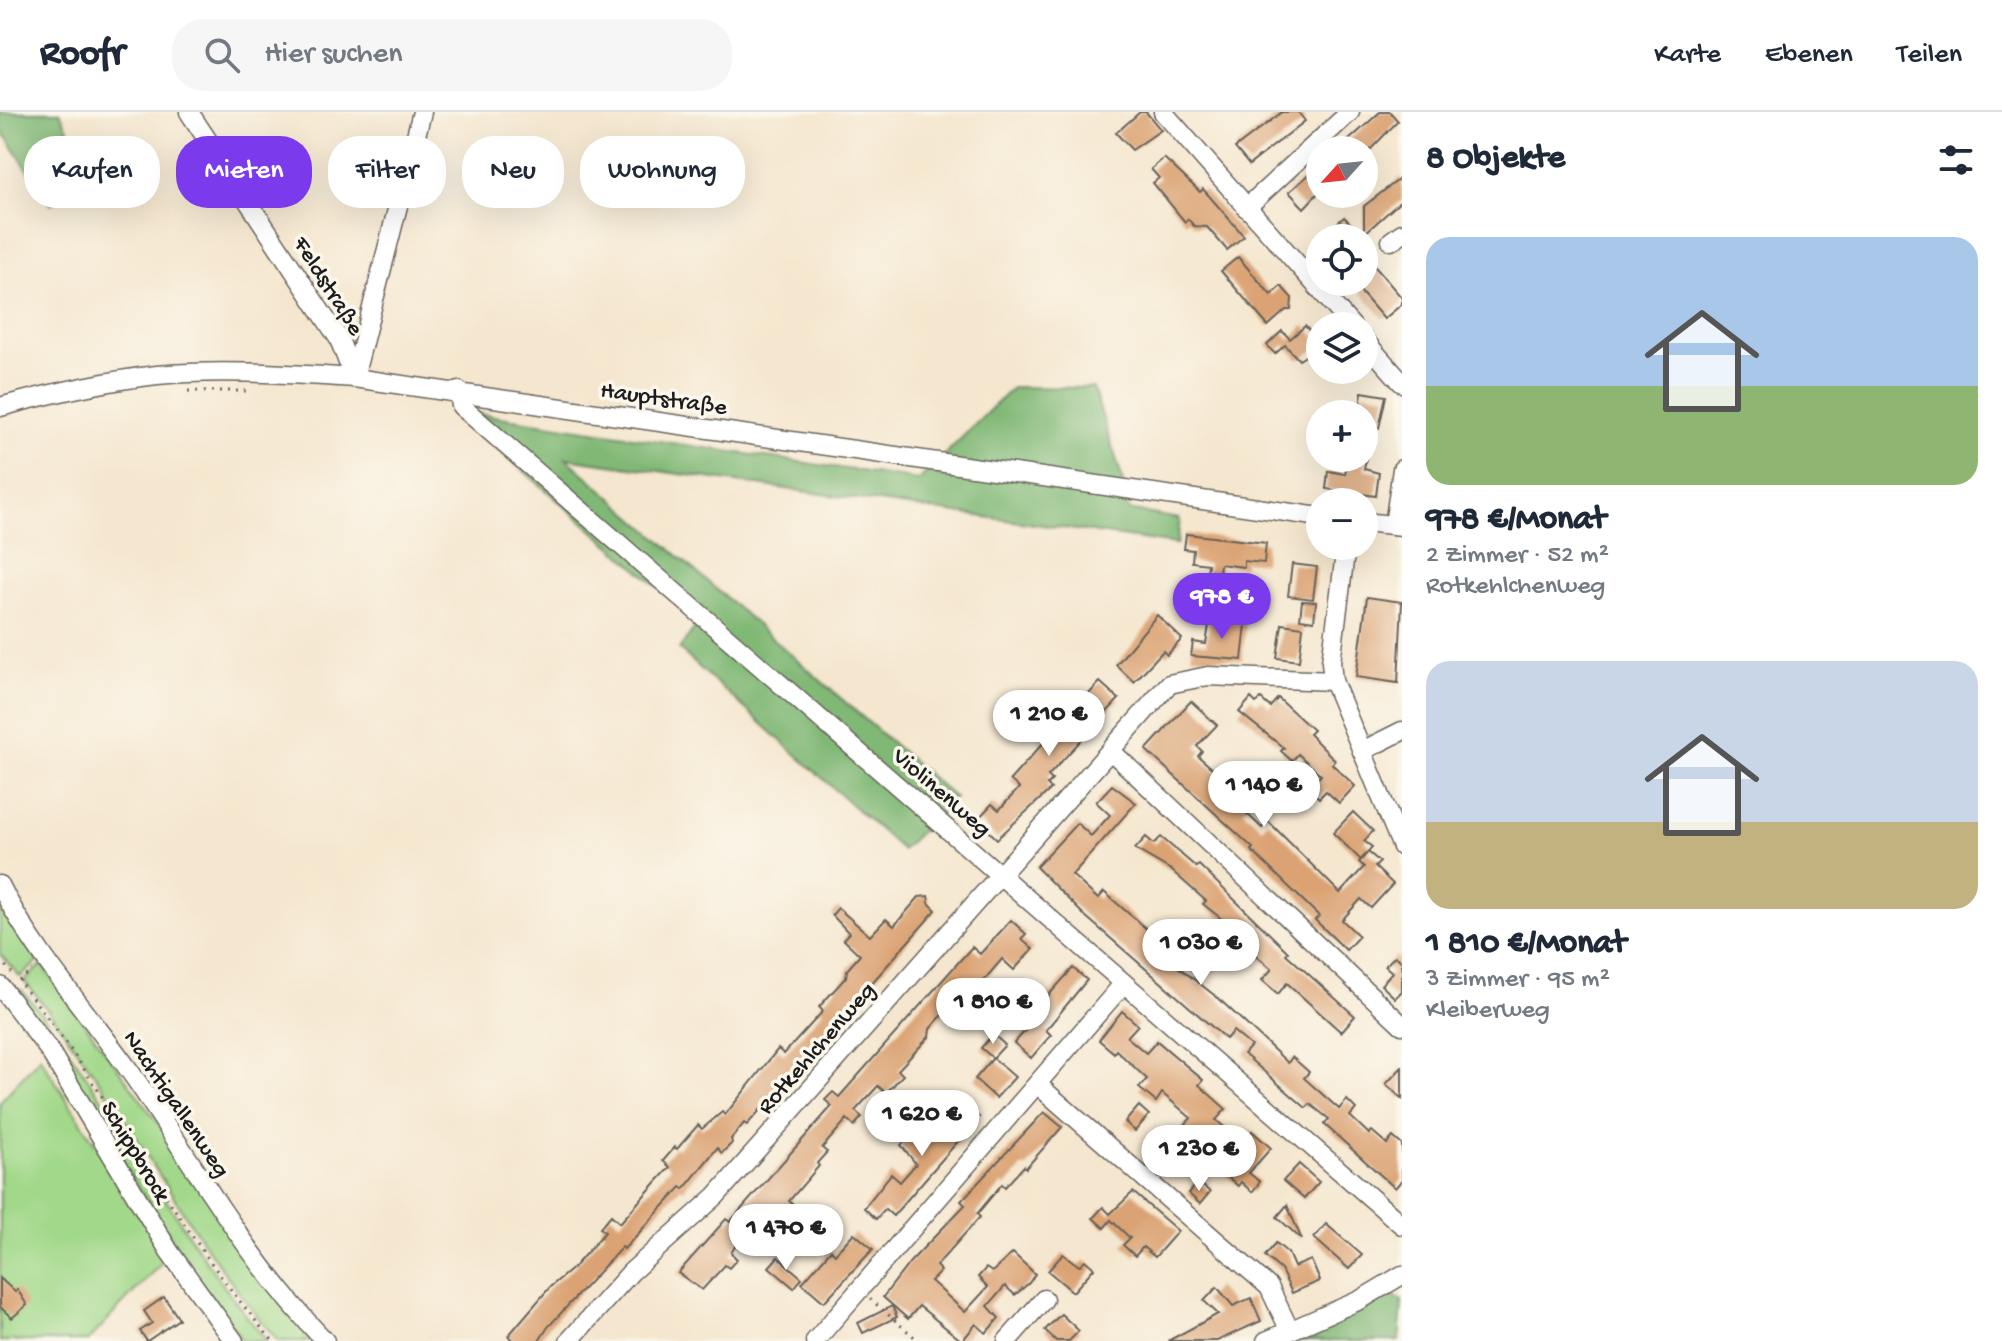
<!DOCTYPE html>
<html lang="de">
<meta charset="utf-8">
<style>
body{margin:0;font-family:"Gochi Hand",sans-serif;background:#f6f6f7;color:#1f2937;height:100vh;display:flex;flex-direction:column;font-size:30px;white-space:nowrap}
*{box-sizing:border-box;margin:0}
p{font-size:26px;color:#747a83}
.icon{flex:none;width:44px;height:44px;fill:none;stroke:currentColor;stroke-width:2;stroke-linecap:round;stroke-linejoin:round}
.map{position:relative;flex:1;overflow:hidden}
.sheet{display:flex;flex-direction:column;background:#fff;width:600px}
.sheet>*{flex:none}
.top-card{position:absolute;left:24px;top:24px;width:760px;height:72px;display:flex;gap:16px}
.needle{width:52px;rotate:243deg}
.tools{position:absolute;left:1306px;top:24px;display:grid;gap:16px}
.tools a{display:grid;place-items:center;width:72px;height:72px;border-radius:50%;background:#fff;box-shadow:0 8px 32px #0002;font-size:40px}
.price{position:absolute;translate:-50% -68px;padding:0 18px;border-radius:28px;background:#fff;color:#222;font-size:26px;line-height:52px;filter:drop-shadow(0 2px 4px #0008)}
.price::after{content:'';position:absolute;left:50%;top:48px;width:24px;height:18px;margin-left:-12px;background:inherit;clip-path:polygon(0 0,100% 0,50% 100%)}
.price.current{background:#7c3aed;color:#fff}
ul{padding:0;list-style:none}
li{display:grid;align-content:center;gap:16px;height:424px;padding:0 24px}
li span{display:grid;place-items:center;height:248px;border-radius:24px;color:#555}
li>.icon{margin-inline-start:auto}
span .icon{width:144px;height:144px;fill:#fffc;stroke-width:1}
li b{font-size:34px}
h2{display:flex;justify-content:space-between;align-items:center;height:96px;padding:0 24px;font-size:34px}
.pill{padding:0 28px;border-radius:32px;background:#fff;box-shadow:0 8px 32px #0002;font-size:28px;line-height:72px}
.pill.current{background:#7c3aed;color:#fff}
header{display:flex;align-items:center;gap:48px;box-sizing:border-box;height:112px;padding:0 40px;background:#fff;border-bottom:2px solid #e0e1e3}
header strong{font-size:38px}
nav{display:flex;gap:44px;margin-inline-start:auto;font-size:28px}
.search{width:560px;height:72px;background:#f6f6f7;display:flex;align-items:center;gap:20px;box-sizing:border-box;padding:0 28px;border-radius:32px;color:#747a83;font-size:30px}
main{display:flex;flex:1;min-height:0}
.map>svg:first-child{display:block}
</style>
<header>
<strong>Roofr</strong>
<div class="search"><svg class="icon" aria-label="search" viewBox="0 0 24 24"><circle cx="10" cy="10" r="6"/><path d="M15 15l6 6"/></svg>Hier suchen</div>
<nav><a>Karte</a><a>Ebenen</a><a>Teilen</a></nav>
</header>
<main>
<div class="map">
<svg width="1402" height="1229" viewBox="0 0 1402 1229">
<rect width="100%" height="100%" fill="#fbf7ec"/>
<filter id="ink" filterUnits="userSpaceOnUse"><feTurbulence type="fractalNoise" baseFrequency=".0125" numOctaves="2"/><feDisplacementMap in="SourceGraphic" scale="16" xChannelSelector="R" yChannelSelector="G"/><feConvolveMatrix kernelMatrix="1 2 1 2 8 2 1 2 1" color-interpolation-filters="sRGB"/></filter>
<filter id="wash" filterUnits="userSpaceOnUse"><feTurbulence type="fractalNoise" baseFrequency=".006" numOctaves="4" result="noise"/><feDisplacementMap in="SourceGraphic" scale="32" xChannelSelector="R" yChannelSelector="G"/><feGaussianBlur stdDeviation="1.8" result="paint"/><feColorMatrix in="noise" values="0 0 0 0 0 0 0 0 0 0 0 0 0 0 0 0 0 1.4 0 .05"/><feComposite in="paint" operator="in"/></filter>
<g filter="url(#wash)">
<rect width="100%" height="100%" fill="#f5e7cf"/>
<!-- green -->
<g fill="#a1d889" stroke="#5e7a52" stroke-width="2">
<path d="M 0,786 L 38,850 L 20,865 L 0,842 Z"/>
<path d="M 42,853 L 318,1229 L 278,1229 C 181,1117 120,981 24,869 Z"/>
<path d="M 22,878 C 114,987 174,1120 267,1229 L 243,1229 L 187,1151 L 13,881 Z"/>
<path d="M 40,945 L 167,1145 L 88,1229 L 0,1229 L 0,990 Z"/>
</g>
<!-- forest -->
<g fill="#80b875" stroke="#4e6a48" stroke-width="2">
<path d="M 0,0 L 60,0 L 90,64 L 51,92 L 0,16 Z"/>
<path d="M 1013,275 L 1093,276 L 1121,362 L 1128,398 L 1180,407 L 1177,432 L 566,346 L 955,686 L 902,738 L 679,537 L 699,510 L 453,298 L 919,368 Z"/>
<path d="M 1393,1183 L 1402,1189 L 1399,1229 L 1290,1229 Z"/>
</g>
<g id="blocks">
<!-- building -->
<g fill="#dba373">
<path d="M 1140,0 L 1146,0 L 1161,18 L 1132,38 L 1116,21 Z"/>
<path d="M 1282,0 L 1298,0 L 1305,9 L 1249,53 L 1235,36 Z"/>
<path d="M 1380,0 L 1390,0 L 1398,9 L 1370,38 L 1338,38 Z"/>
<path d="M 1164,46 L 1200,80 L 1203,77 L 1244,124 L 1227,138 L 1207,115 L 1194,114 L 1188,107 L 1185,110 L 1153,71 L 1159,66 L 1151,57 Z"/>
<path d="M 1320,53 L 1320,79 L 1304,96 L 1289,80 Z"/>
<path d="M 1402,65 L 1402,88 L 1364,122 L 1364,94 Z"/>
<path d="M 1344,105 L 1354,115 L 1341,126 L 1320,126 Z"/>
<path d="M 1364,142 L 1402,186 L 1402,192 L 1384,207 L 1352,170 L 1364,170 Z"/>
<path d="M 1238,145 L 1271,183 L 1281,174 L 1292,186 L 1291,198 L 1286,198 L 1268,214 L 1221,159 Z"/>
<path d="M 1305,214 L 1318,228 L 1317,237 L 1299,248 L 1285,233 L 1275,242 L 1267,233 L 1282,219 L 1290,227 Z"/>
<path d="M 1362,280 L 1386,284 L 1379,316 L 1364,314 L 1364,302 L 1359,302 Z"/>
<path d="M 1348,346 L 1366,346 L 1364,357 L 1379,361 L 1376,384 L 1326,377 L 1328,359 L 1345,362 Z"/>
<path d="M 1186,422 L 1266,431 L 1264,451 L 1244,449 L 1244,455 L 1220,452 L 1219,462 L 1207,461 L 1208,452 L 1192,450 L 1193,438 L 1184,437 Z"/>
<path d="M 1292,452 L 1317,455 L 1313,487 L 1288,484 Z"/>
<path d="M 1367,485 L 1402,490 L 1398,571 L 1356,565 Z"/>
<path d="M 1302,489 L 1316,490 L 1314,509 L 1300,507 Z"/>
<path d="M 1157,503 L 1182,527 L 1167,543 L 1163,539 L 1134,570 L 1116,553 Z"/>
<path d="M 1210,507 L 1246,512 L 1242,548 L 1191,544 L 1193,530 L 1206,532 Z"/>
<path d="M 1282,512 L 1303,515 L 1299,549 L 1277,546 Z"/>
<path d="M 1100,570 L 1119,587 L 1048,664 L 1052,668 L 1047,673 L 1051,677 L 997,727 L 977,708 L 992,692 L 999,698 L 1019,676 L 1010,668 L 1054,619 L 1044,610 L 1064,588 L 1074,598 Z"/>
<path d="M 1251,586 L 1256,591 L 1261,587 L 1270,595 L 1278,586 L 1313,618 L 1309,622 L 1335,648 L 1332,652 L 1355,674 L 1339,691 L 1326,679 L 1319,686 L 1309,676 L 1321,663 L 1298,642 L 1292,649 L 1281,639 L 1284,636 L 1239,600 Z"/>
<path d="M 1191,589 L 1217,613 L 1197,634 L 1202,639 L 1198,644 L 1251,690 L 1243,698 L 1262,716 L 1268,709 L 1340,781 L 1364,755 L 1359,750 L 1368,740 L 1380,750 L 1375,755 L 1393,772 L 1371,796 L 1361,787 L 1342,808 L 1359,824 L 1346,838 L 1315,808 L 1319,804 L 1251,738 L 1253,736 L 1146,638 Z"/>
<path d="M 1112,673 L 1136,691 L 1072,763 L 1098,787 L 1104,780 L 1151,821 L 1148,824 L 1166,840 L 1170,836 L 1183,847 L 1177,854 L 1218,886 L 1288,951 L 1292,945 L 1309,960 L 1304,966 L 1339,997 L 1347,988 L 1356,997 L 1350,1004 L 1369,1022 L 1372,1019 L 1387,1032 L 1393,1025 L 1402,1033 L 1402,1068 L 1395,1076 L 1324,1012 L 1329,1007 L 1310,992 L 1306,996 L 1244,942 L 1251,934 L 1233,919 L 1226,927 L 1084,803 L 1036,755 L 1077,711 L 1091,724 L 1110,703 L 1096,690 Z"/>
<path d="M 1353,700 L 1373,719 L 1364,729 L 1372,735 L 1361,748 L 1333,721 Z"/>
<path d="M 1146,725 L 1154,732 L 1161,725 L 1196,755 L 1199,753 L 1288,840 L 1286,842 L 1355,904 L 1341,920 L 1287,871 L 1278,882 L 1262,868 L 1272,857 L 1251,839 L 1255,834 L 1203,792 L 1206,789 L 1171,758 L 1135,737 Z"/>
<path d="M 928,784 L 929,791 L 936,798 L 747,1013 L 744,1011 L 731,1027 L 732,1031 L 722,1041 L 717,1036 L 684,1077 L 681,1075 L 624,1137 L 622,1135 L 548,1215 L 539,1229 L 514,1229 L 508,1224 L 550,1175 L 574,1155 L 605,1120 L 600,1116 L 611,1103 L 620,1111 L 642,1086 L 670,1055 L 663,1049 L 675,1035 L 677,1037 L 698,1013 L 702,1017 L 722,1000 L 725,1003 L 778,937 L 784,942 L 823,899 L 819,895 L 846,865 L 847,858 L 860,843 L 843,827 L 849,821 L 832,803 L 838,796 L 870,824 L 886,807 L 894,814 L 919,785 Z"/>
<path d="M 1011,808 L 1026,822 L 1021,827 L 1033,837 L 1014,858 L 1002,847 L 957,900 L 950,894 L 930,917 L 929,925 L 898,958 L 903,963 L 886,981 L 878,974 L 855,999 L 862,1005 L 854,1014 L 847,1007 L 822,1036 L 827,1040 L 817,1051 L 819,1054 L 789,1089 L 792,1091 L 787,1098 L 766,1115 L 759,1109 L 755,1110 L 737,1131 L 731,1141 L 737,1147 L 729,1156 L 725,1153 L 702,1178 L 678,1161 L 726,1107 L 730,1110 L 832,994 L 825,988 L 833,980 L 839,985 L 972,835 L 980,842 Z"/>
<path d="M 1395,844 L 1402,850 L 1402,879 L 1395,886 L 1381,873 L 1392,860 L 1385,854 Z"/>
<path d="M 1073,856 L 1087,868 L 1046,918 L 1051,923 L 1031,946 L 1014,931 L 1026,918 L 1021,914 Z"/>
<path d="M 1122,899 L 1138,913 L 1127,925 L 1146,941 L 1157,929 L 1203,968 L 1199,973 L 1226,997 L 1216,1008 L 1242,1030 L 1252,1019 L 1271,1036 L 1249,1061 L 1260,1070 L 1252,1080 L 1241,1070 L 1238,1074 L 1219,1057 L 1229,1045 L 1201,1021 L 1196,1027 L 1183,1015 L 1191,1006 L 1162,981 L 1156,990 L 1139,976 L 1147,967 L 1116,938 L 1114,941 L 1099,928 Z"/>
<path d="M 993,922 L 1005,933 L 993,946 L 981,936 Z"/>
<path d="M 993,946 L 1015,965 L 996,986 L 975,967 Z"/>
<path d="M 1402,955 L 1402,987 L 1386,972 Z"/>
<path d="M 963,991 L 979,1005 L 893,1104 L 885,1097 L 876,1107 L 864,1096 L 891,1062 L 900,1070 L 916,1052 L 901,1033 L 936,1000 L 947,1009 Z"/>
<path d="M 1139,994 L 1149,1003 L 1135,1019 L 1125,1010 Z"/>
<path d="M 1044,1000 L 1062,1015 L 1026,1056 L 1024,1054 L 1005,1075 L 1002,1072 L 977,1102 L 980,1105 L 936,1154 L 941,1159 L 931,1169 L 965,1200 L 988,1175 L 978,1165 L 986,1156 L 992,1160 L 1013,1141 L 1035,1162 L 1029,1171 L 1015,1183 L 1005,1174 L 988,1194 L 999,1206 L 986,1221 L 976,1212 L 962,1229 L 919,1194 L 908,1207 L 883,1185 L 910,1150 L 965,1093 L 961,1089 Z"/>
<path d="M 1299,1052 L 1319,1070 L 1304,1087 L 1283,1069 Z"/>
<path d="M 1198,1070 L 1210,1080 L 1200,1092 L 1188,1081 Z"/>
<path d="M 1133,1080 L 1178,1119 L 1155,1145 L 1143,1135 L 1135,1144 L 1123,1133 L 1130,1126 L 1111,1108 L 1104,1116 L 1093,1106 L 1103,1095 L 1110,1102 Z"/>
<path d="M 1287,1093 L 1302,1128 L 1277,1105 Z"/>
<path d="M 1326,1112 L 1362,1143 L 1349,1157 L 1314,1126 Z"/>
<path d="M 854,1121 L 873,1137 L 824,1190 L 802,1171 L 831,1138 L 835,1142 Z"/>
<path d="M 1276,1131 L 1288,1141 L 1294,1155 L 1311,1148 L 1320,1169 L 1292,1181 L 1281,1158 L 1265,1144 Z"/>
<path d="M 1063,1142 L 1079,1154 L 1085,1148 L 1094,1156 L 1073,1180 L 1048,1159 Z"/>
<path d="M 778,1145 L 802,1166 L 794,1176 L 769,1155 Z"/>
<path d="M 0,1166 L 15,1180 L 17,1177 L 27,1193 L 12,1206 L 0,1195 Z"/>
<path d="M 1217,1175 L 1233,1194 L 1251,1186 L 1261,1209 L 1217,1229 L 1168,1229 L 1218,1202 L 1204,1189 Z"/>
<path d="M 164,1185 L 179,1207 L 147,1229 L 140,1219 L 152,1211 L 144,1199 Z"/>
<path d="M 892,1194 L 897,1205 L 863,1221 L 858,1211 Z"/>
<path d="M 1061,1202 L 1079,1219 L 1069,1229 L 1056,1229 L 1045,1218 Z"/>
</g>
</g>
</g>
<g filter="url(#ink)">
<use href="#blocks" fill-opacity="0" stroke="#68635b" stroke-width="2"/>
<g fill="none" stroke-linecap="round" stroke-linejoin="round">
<defs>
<g id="minor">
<path d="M 189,0 L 339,227 L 354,266"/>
<path d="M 1163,0 L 1352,214"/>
<path d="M 1246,96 L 1350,0"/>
<path d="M 1391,129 L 1402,121"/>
<path d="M 1364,228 L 1402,271"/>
<path d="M 354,266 L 422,0"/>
<path d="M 459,279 L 461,294 L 1402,1113"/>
<path d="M 0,295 C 52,281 104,269 157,263 C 223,257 289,262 354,266 L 1320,405"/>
<path d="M 1364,410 L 1402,414"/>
<path d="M 1394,413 L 1402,357"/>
<path d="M 1346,434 L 1331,550 L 1333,569 L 1402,735"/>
<path d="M 1111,639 L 1402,913"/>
<path d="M 1362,639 L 1402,619"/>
<path d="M 0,773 C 36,845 90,902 136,968 C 197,1057 249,1150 325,1229"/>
<path d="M 0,874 L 49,938 L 169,1139 L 234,1229"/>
<path d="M 1038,973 L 1269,1175 L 1290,1219"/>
<path d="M 569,1229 L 631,1160 L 716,1084 L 1169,572 L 1208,564 L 1333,569"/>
<path d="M 815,1229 L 1124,871"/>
<path d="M 1007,1229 L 1044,1187"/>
<path d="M 1266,1229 L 1360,1188 L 1402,1163"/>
</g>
</defs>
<!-- minor casing -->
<use href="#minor" stroke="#68635b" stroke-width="21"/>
<!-- path -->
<g stroke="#68635b" stroke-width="3" stroke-dasharray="2 6" stroke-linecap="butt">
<path d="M 188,279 L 249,279"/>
<path d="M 0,848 L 12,861"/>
<path d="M 19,869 L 32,859"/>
<path d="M 22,873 C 115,987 176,1120 273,1229"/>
<path d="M 870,1187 L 919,1229"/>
</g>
<!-- minor -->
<use href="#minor" stroke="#fff" stroke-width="18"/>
</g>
</g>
<g text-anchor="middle" stroke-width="7" stroke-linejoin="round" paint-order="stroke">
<!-- street labels -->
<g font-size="24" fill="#1c1c1c" stroke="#fbf7ec">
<text transform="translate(330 173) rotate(58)" y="8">Feldstraße</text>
<text transform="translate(664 285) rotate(8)" y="8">Hauptstraße</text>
<text transform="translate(943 679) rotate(41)" y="8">Violinenweg</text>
<text transform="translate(815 935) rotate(-49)" y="8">Rotkehlchenweg</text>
<text transform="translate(178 991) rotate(56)" y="8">Nachtigallenweg</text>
<text transform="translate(137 1039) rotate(59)" y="8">Schippbrock</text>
</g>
</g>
</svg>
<div class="tools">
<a><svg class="needle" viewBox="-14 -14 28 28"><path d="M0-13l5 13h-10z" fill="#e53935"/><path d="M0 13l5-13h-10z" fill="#747a83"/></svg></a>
<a><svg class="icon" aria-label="locate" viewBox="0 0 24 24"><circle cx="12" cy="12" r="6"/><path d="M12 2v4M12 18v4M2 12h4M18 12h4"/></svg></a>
<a><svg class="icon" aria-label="layers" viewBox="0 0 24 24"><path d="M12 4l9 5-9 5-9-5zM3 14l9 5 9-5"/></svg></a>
<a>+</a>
<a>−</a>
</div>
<b class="price current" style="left:1222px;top:529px">978 €</b>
<b class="price" style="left:1049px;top:646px">1 210 €</b>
<b class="price" style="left:1264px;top:717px">1 140 €</b>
<b class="price" style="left:1201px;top:875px">1 030 €</b>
<b class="price" style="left:993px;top:934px">1 810 €</b>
<b class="price" style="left:922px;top:1046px">1 620 €</b>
<b class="price" style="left:1199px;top:1081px">1 230 €</b>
<b class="price" style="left:786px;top:1160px">1 470 €</b>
<div class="top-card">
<a class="pill">Kaufen</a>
<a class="pill current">Mieten</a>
<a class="pill">Filter</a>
<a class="pill">Neu</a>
<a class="pill">Wohnung</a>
</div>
</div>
<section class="sheet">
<h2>8 Objekte<svg class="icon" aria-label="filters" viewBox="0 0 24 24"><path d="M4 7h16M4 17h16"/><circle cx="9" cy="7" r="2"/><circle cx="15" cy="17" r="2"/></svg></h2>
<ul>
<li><span style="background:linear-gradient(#a9c7e8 60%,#8fb573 0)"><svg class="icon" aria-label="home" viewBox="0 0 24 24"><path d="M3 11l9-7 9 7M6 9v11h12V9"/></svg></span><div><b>978 €/Monat</b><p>2 Zimmer · 52 m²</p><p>Rotkehlchenweg</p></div></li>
<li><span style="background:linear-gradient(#c9d6e8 65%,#c2b280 0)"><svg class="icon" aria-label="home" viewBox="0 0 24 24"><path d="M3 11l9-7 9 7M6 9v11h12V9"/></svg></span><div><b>1 810 €/Monat</b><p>3 Zimmer · 95 m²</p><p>Kleiberweg</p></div></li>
</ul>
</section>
</main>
